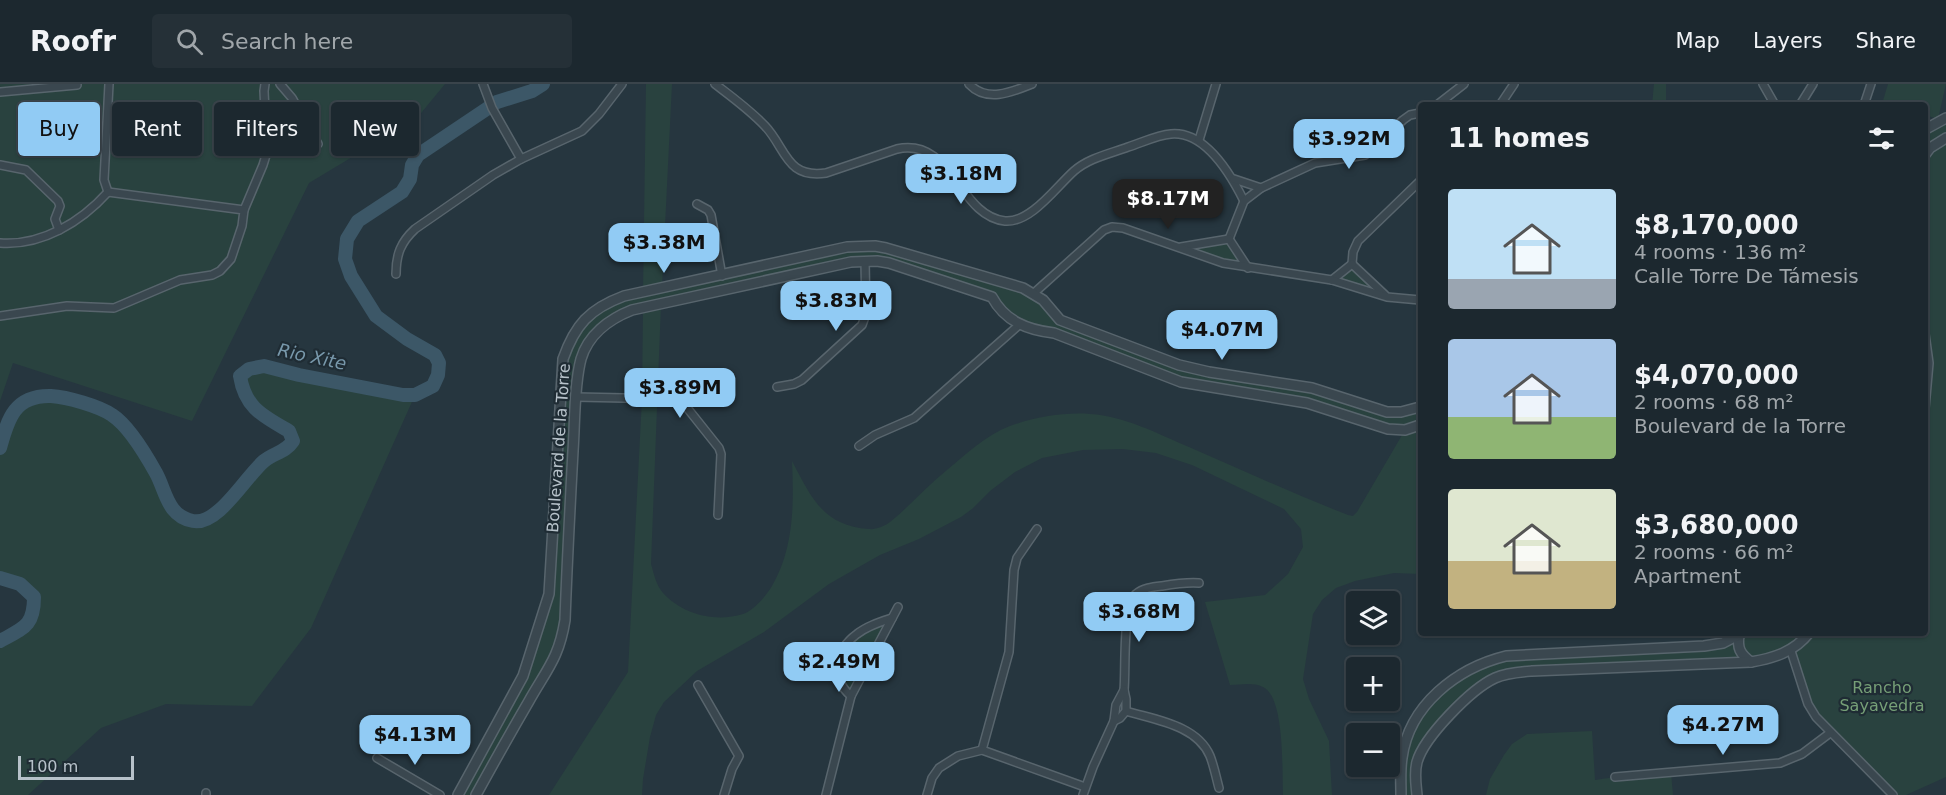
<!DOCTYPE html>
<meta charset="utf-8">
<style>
body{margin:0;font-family:"DejaVu Sans",sans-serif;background:#253037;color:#f1f3f6;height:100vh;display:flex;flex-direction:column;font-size:22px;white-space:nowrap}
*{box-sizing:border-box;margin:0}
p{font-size:20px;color:#a0a6aa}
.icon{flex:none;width:33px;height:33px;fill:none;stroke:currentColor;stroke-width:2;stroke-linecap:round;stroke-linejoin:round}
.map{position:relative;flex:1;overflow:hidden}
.drawer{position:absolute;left:1418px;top:18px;width:510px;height:534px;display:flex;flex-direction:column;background:#1c282f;border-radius:6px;box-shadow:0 2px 4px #0004,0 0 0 2px #3a444b}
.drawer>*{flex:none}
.top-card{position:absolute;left:18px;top:18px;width:570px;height:54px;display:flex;gap:12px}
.buttons{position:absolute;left:1346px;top:507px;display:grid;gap:12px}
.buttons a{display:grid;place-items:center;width:54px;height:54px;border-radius:6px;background:#1c282f;box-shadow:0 2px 4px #0004,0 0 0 2px #3a444b;font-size:30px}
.scale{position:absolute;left:18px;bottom:15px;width:116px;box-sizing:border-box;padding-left:6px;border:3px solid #b7c2ca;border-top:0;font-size:16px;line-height:21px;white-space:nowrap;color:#b7c2ca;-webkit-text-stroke:4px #1f2c34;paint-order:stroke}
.price{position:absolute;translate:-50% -51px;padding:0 14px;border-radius:12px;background:#91cbf4;color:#111;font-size:20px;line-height:39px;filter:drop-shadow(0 2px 3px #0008)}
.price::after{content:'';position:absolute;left:50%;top:36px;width:18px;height:14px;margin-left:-9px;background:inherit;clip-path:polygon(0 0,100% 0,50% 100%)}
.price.active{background:#222;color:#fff}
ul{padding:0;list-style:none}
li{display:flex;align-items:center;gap:18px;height:150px;padding:0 30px}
li span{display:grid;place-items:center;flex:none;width:168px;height:120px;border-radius:6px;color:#555}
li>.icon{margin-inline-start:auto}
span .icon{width:72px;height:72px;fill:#fffc;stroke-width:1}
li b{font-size:26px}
h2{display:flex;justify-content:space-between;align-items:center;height:72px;padding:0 30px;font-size:26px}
.tag{padding:0 21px;border-radius:6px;background:#1c282f;box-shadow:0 2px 4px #0004,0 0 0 2px #3a444b;font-size:21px;line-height:54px}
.tag.active{background:#91cbf4;color:#111}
header{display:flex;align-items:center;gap:36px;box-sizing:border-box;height:84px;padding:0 30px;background:#1c282f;border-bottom:2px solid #3a444b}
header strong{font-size:28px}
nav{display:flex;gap:33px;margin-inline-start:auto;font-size:21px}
.search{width:420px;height:54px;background:#253037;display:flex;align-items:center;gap:15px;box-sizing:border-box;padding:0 21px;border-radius:6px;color:#a0a6aa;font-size:22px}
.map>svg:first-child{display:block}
</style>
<header>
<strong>Roofr</strong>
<div class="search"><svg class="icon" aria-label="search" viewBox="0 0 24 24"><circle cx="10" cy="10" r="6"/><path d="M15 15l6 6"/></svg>Search here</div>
<nav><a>Map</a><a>Layers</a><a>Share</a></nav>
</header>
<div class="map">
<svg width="1946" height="711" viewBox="0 0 1946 711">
<rect width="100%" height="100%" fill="#26363f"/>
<!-- green -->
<g fill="#29423f" fill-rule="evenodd">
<path d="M 0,0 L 445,0 L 417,34 L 309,99 L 192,337 L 13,279 L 0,317 Z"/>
<path d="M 646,0 L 672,0 L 662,203 L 862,162 L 1023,204 L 1060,236 L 1179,281 L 1312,304 L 1387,328 L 1420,323 L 1420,490 L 1394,489 L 1355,497 L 1336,504 L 1322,516 L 1313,530 L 1303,595 L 1309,615 L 1329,657 L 1332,711 L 1283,711 C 1282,688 1285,613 1263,603 C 1253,598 1240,601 1230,601 L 1205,518 L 1265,511 L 1288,490 L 1303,463 L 1301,445 L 1284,425 L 1192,381 L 1156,369 L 1123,365 L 1083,366 L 1042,374 L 1015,388 L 990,407 L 972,425 L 961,433 L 919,455 L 880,471 L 829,500 L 764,548 L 697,587 L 664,618 L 656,631 L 650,653 L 643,695 L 642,711 L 549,711 L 628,588 L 642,314 L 643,224 L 605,239 L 581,274 L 563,550 L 476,711 L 458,711 L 516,607 L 549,510 L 563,275 L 592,228 L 643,208 ZM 877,177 L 992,213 L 1019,241 L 1195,301 L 1323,324 L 1405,346 L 1357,428 L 1353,432 L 1348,431 C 1294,410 1242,386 1189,363 C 1158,350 1125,332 1090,330 C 1064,328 1035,333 1010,342 C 986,351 966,370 947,386 C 927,402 910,422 890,438 C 885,442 875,446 869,445 C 823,442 811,413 792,377 C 794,420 794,464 772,502 C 766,512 754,526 743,530 C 715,539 682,530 663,509 C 656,501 654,490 651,480 L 661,220 Z"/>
<path d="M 1654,0 L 1666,0 L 1666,21 L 1652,21 Z"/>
<path d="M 1888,0 L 1946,0 L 1938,35 L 1925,31 L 1924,21 L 1882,20 Z"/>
<path d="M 1946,34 L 1946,693 L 1906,711 L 1893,711 L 1816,633 L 1791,567 L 1765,576 L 1532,587 L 1481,602 L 1420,670 L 1417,711 L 1401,711 L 1402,672 L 1427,619 L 1486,577 L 1704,562 L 1742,549 L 1924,549 L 1924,46 Z"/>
<path d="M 1229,155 L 1248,184 L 1180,163 Z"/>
<path d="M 1352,180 L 1387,213 L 1332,196 Z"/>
<path d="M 264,282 L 299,291 L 403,311 L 415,311 L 311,544 L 252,622 L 166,620 L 101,644 L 28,711 L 0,711 L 0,557 C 23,545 34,541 34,513 L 20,500 L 0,494 L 0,364 L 8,336 L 22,319 L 36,312 L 57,313 L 87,321 L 112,331 L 132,351 L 157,390 L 169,422 L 180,432 L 194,437 L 209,434 L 219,426 L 264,377 L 289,364 L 293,357 L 289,347 C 263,332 245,324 240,292 L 249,285 Z"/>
<path d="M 892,534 L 851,612 L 844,606 L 837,582 L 849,556 Z"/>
<path d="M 1592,647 L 1595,696 L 1615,693 L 1671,689 L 1673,711 L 1486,711 L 1490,695 L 1504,671 L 1512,660 L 1527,650 Z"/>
</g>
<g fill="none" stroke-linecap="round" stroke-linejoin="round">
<!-- river -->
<g stroke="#3c5767" stroke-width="14">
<path d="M 0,364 C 8,334 15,311 51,312 C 67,313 99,322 112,331 C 129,342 146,371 156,389 C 166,407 167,432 193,437 C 218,442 246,392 264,377 C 274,369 286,368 293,357 L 289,347 C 263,332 245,324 240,292 L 249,285 L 264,282 L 299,291 L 403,311 L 415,311 L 433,302 L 438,291 L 439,279 L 435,271 L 407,255 L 376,232 L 351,192 L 345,175 L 347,155 L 358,137 L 402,108 L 410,95 L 412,81 L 418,71 L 497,18 L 532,7 L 543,0"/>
<path d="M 0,494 L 20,500 L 34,513 C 34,542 24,544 0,557"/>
</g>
<defs>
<g id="minor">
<path d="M 280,0 L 292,14 L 318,60"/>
<path d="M 483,0 L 492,24 L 521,75"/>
<path d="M 715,0 C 732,13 750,26 765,42 C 786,64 786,95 826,89 L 897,65 C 953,53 958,132 1005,137 C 1031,139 1056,103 1074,87 C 1089,74 1109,70 1128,63 C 1141,59 1157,51 1171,50 C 1205,47 1231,91 1244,117"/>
<path d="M 969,0 C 987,19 1012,8 1032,0"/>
<path d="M 1763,0 L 1775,21"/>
<path d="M 0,8 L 77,1"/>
<path d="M 1437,21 L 1464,0"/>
<path d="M 1500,21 L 1514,0"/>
<path d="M 1800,21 L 1813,0"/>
<path d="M 1864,21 L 1871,0"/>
<path d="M 1199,56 L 1216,0"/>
<path d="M 0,81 L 26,86 L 58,117 L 60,122 L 55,135 L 59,146"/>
<path d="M 1234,95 L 1261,104"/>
<path d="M 108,108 L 104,96 L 109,0"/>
<path d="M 697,120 L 708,126 L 711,131 L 722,192"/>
<path d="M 244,126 L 263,81 L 267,68 L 264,7 L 265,0"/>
<path d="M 1229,155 L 1244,117 L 1261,104 L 1315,79 L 1365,71 L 1403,36 L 1410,31 L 1420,29"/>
<path d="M 1229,155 L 1248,184"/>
<path d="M 0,159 C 42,162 81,138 108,108"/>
<path d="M 1181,163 L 1229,155"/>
<path d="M 1352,180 L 1353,168 L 1358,157 L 1420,97"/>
<path d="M 1352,180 L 1385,211"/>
<path d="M 396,190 C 396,170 401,158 415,145 L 493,91 L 521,75 L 582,47 L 599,30 L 622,0"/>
<path d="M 1332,196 L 1352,180"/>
<path d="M 1034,209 L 1104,146 L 1112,143 L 1123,144 L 1223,179 L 1332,196 L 1387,213 L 1420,216"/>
<path d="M 0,232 L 67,222 L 114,224 L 180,196 L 212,191 L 220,187 L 231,175 L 242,142 L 244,126 L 108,108"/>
<path d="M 777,303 L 794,300 L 802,296 L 862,241 L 866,230 L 865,177"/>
<path d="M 576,313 L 672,315 L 684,320 L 719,364 L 721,370 L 718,431"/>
<path d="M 859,362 L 875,351 L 914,334 L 1019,241"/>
<path d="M 1791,567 L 1808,620 L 1816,633 L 1893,711"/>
<path d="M 698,601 L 739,672 L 732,685 L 724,711"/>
<path d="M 851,612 C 830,594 835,566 857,550 C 867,542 880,538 892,534"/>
<path d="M 1126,627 C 1155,636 1197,641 1210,672 C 1214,682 1216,693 1219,704"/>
<path d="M 1114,637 L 1120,634 L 1126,627 L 1126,615 L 1124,606 C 1126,586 1122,523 1136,510 C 1143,504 1153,503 1162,502 C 1174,500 1186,498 1199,499"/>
<path d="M 982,666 L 1009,568 L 1014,486 L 1017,474 L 1037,445"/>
<path d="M 377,674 L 440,711"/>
<path d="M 1615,693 L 1780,679 L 1802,670 L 1830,649"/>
<path d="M 206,709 L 206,711"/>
<path d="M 826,711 L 851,612 L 898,523"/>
<path d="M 927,711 L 932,694 L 939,684 L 958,672 L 982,666 L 1085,703"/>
<path d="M 1083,711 L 1093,683 L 1114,637 L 1116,621 L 1124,606"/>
</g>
<g id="tertiary">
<path d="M 1924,46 L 1946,34"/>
<path d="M 1924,72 L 1930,64 L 1946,54"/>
<path d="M 1924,250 L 1928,279 L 1924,324"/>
<path d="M 1739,551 C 1737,564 1740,570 1751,578"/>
<path d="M 458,711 L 523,592 L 549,510 L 563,275 C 575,241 589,225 624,212 L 847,163 L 875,162 L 886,164 L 1023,204 L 1043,216 L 1060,236 L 1179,281 L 1209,288 L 1312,304 L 1387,328 L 1401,328 L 1420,323"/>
<path d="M 476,711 C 493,680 511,648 529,617 C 547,585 559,574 565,536 C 567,480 570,423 573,367 C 575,339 574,301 581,275 C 588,251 609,235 632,226 L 851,178 L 877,177 L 889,179 L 992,213 C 1005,237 1027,246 1054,249 L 1181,298 L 1307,319 L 1388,345 L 1405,346 L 1420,341"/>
<path d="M 1401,711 C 1401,699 1400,686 1402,674 C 1409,621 1457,584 1506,572 L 1704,562 L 1723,559 L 1742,549"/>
<path d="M 1417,711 C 1416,700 1414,689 1417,678 C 1424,653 1471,605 1495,594 C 1506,589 1520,588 1532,587 L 1751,578 C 1774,574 1794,568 1809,549"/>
</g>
</defs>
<!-- minor casing -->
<use href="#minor" stroke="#58656d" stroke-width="10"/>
<!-- tertiary casing -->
<use href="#tertiary" stroke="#58656d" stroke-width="12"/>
<!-- minor -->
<use href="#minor" stroke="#3a474f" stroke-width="7"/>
<!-- tertiary -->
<use href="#tertiary" stroke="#3a474f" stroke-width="9"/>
</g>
<g text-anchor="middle" stroke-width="4.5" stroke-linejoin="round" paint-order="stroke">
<!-- street labels -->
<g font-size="16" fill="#b7c2ca" stroke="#1f2c34">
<text transform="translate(558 364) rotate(-86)" y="6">Boulevard de la Torre</text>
</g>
<!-- park labels -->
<g font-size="16" fill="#769f77" stroke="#1f2c34">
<text x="1882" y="609">Rancho<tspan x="1882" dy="18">Sayavedra</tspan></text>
</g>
<!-- water labels -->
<g font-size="18" font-style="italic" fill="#7898ab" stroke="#1f2c34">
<text transform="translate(312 273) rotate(12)" y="6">Rio Xite</text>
</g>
</g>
</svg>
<div class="buttons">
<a><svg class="icon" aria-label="layers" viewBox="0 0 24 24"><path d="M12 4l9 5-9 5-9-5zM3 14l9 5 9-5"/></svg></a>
<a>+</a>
<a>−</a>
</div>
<div class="scale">100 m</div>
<b class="price" style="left:1349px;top:86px">$3.92M</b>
<b class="price" style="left:961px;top:121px">$3.18M</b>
<b class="price active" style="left:1168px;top:146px">$8.17M</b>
<b class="price" style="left:664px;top:190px">$3.38M</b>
<b class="price" style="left:836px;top:248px">$3.83M</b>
<b class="price" style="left:1222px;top:277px">$4.07M</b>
<b class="price" style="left:680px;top:335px">$3.89M</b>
<b class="price" style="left:1139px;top:559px">$3.68M</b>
<b class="price" style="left:839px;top:609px">$2.49M</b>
<b class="price" style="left:1723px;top:672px">$4.27M</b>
<b class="price" style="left:415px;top:682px">$4.13M</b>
<div class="top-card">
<a class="tag active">Buy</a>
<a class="tag">Rent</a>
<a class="tag">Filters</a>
<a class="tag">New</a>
</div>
<section class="drawer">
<h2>11 homes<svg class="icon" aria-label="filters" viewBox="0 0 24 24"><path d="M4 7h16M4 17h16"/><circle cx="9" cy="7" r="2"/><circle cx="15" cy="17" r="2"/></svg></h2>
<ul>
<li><span style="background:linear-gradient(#bfe0f5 75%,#9aa5b1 0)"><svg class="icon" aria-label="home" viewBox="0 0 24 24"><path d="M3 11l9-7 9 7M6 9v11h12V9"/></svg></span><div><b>$8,170,000</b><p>4 rooms · 136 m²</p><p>Calle Torre De Támesis</p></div></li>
<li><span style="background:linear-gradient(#a9c7e8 65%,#8fb573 0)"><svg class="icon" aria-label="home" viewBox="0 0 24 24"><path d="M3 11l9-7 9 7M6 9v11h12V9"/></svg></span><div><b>$4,070,000</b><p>2 rooms · 68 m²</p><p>Boulevard de la Torre</p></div></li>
<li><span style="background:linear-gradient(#dfe7d0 60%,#c2b280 0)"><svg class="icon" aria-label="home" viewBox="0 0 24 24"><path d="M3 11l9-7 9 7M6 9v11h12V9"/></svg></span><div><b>$3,680,000</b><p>2 rooms · 66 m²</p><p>Apartment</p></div></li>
</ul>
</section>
</div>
